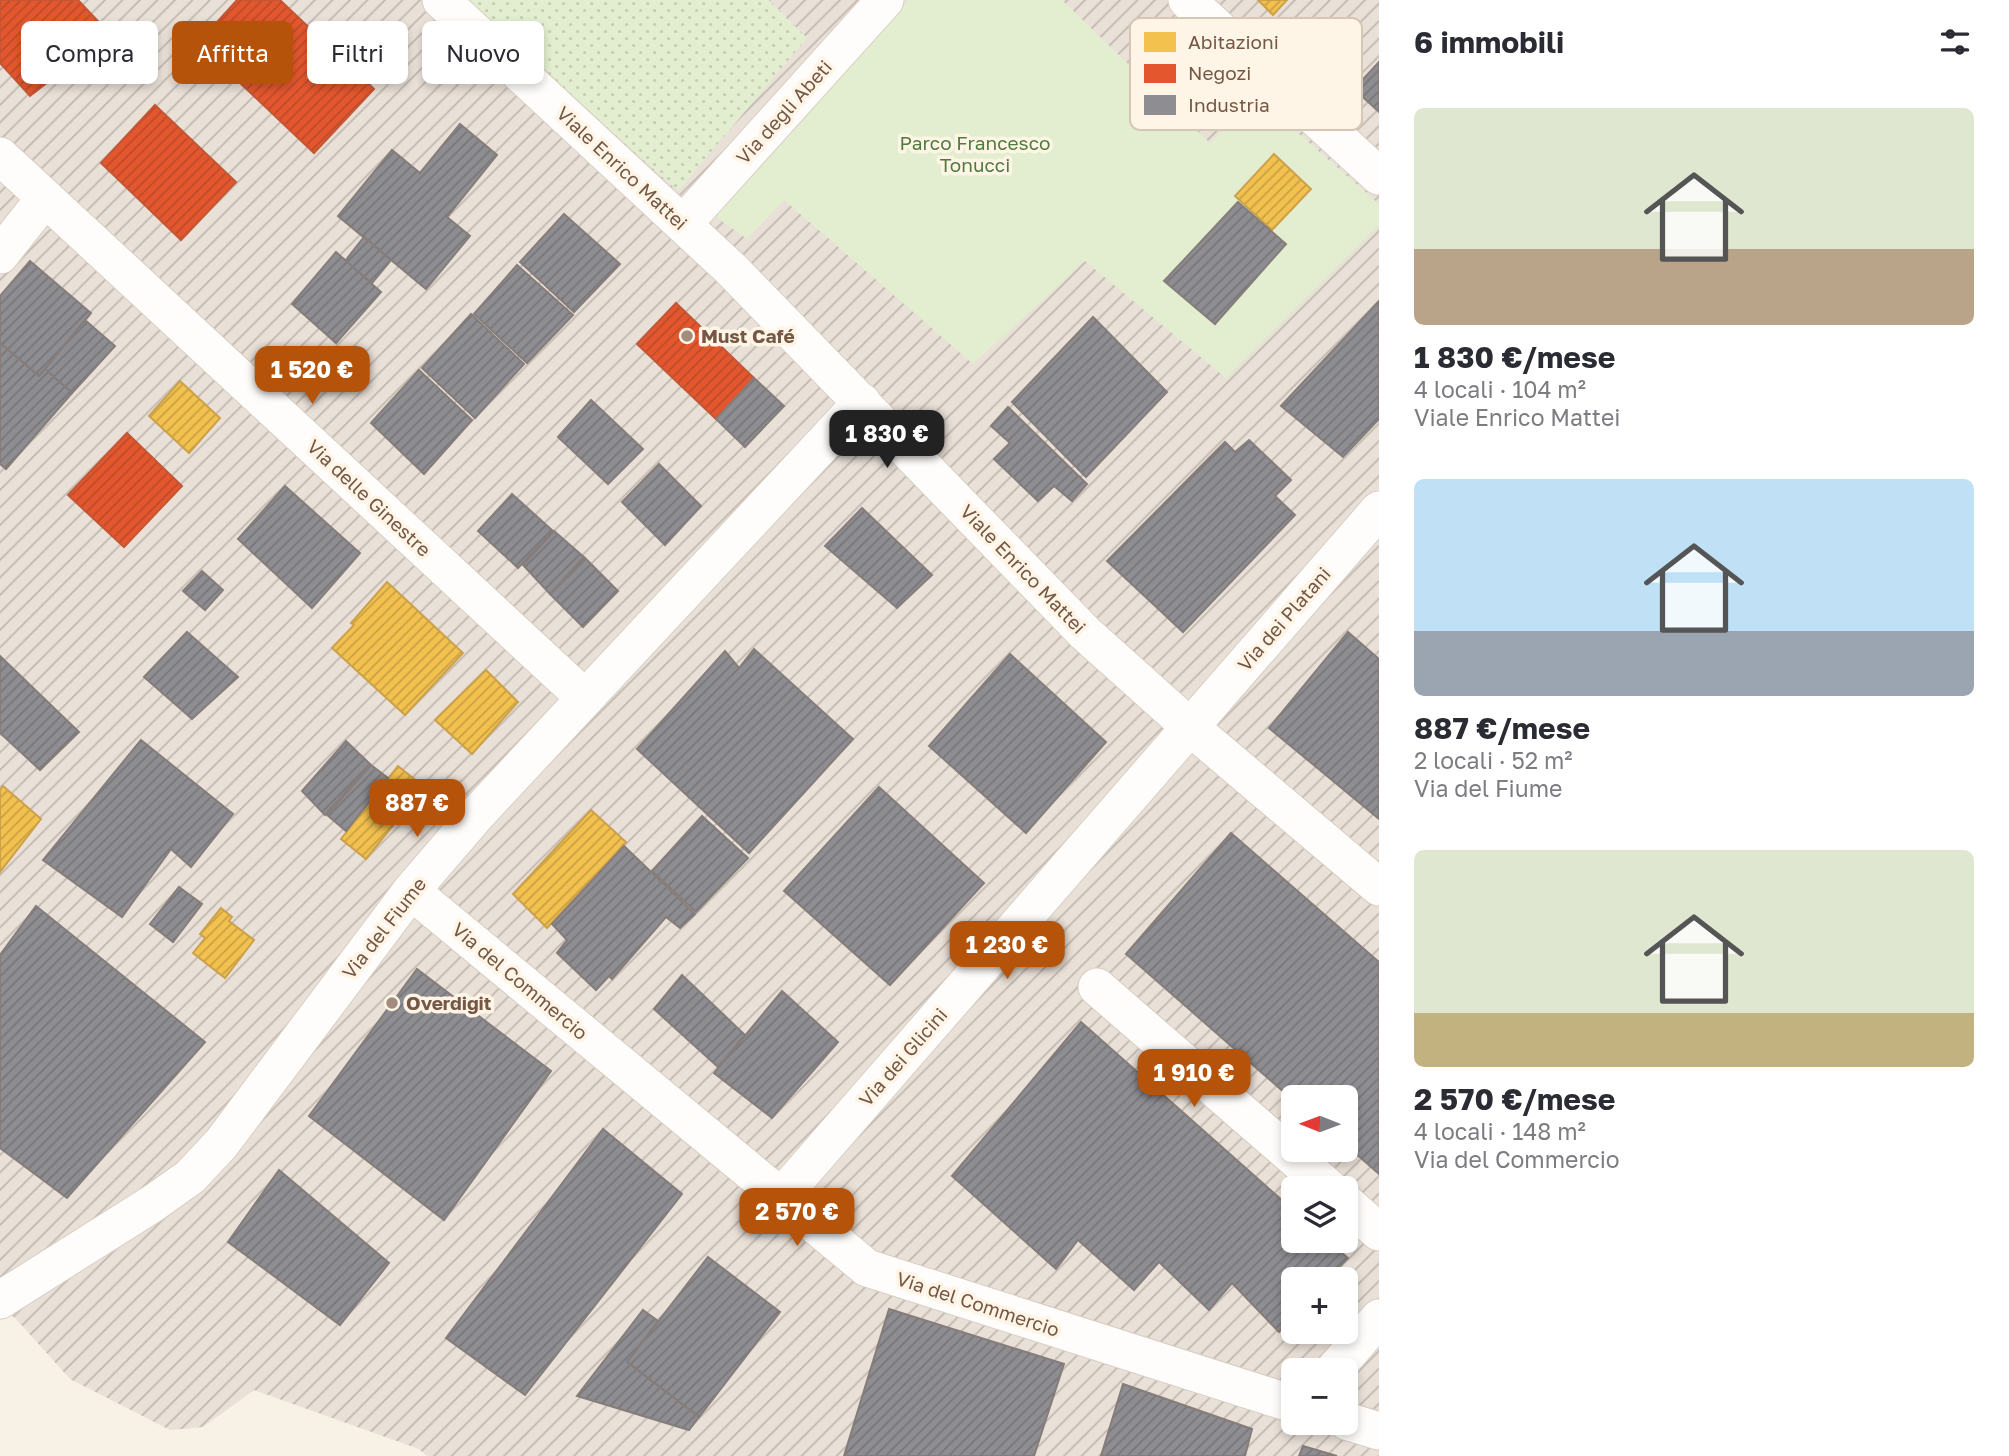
<!DOCTYPE html>
<html lang="it">
<meta charset="utf-8">
<style>
body{margin:0;font-family:"Golos Text",sans-serif;background:#f2f2f3;color:#2b2b33;height:100vh;display:flex;flex-direction:column;font-size:26px;white-space:nowrap}
*{box-sizing:border-box;margin:0}
p{font-size:23px;color:#7c7c81}
.icon{flex:none;width:38px;height:38px;fill:none;stroke:currentColor;stroke-width:2;stroke-linecap:round;stroke-linejoin:round}
.map{position:relative;flex:1;overflow:hidden}
.sheet{display:flex;flex-direction:column;background:#fff;width:630px}
.sheet>*{flex:none}
.guide{position:absolute;left:21px;top:21px;width:665px;height:63px;display:flex;gap:14px}
.needle{width:46px;rotate:271deg}
.controls{position:absolute;left:1281px;top:1085px;display:grid;gap:14px}
.controls a{display:grid;place-items:center;width:77px;height:77px;border-radius:10px;background:#fff;box-shadow:0 4px 10px #0003;font-size:35px}
.price{position:absolute;translate:-50% -60px;padding:0 16px;border-radius:14px;background:#b45309;color:#fff;font-size:23px;line-height:46px;filter:drop-shadow(0 2px 4px #0008)}
.price::after{content:'';position:absolute;left:50%;top:42px;width:21px;height:16px;margin-left:-10px;background:inherit;clip-path:polygon(0 0,100% 0,50% 100%)}
.price.active{background:#222;color:#fff}
ul{padding:0;list-style:none}
li{display:grid;align-content:center;gap:14px;height:371px;padding:0 35px}
li span{display:grid;place-items:center;height:217px;border-radius:10px;color:#555}
li>.icon{margin-inline-start:auto}
span .icon{width:126px;height:126px;fill:#fffc;stroke-width:1}
li b{font-size:30px}
h2{display:flex;justify-content:space-between;align-items:center;height:84px;padding:0 35px;font-size:30px}
.chip{padding:0 24px;border-radius:10px;background:#fff;box-shadow:0 4px 10px #0003;font-size:24px;line-height:63px}
.chip.active{background:#b45309;color:#fff}
main{display:flex;flex:1;min-height:0}
.map>svg:first-child{display:block}
</style>
<main>
<div class="map">
<svg width="1379" height="1456" viewBox="0 0 1379 1456">
<defs>
<pattern id="industrial-furrows" width="10" height="10" patternUnits="userSpaceOnUse" patternTransform="scale(1.75)"><rect width="10" height="10" fill="#e9e0d7"/><path d="M-1 1l2-2M0 10L10 0M9 11l2-2" fill="none" stroke="#c1b8b0"/></pattern>
<pattern id="garden-dots" width="8" height="8" patternUnits="userSpaceOnUse" patternTransform="scale(1.75)"><rect width="8" height="8" fill="#e2eecf"/><path d="M2 2h.1M6 6h.1" fill="none" stroke="#c5ceb3" stroke-width="1.8" stroke-linecap="round"/></pattern>
<pattern id="homes-hatch" width="6" height="6" patternUnits="userSpaceOnUse" patternTransform="scale(1.75)"><rect width="6" height="6" fill="#f2c14e"/><path d="M-1 1l2-2M0 6l6-6M5 7l2-2" fill="none" stroke="#c9a043"/></pattern>
<pattern id="shops-hatch" width="6" height="6" patternUnits="userSpaceOnUse" patternTransform="scale(1.75)"><rect width="6" height="6" fill="#e4572e"/><path d="M-1 1l2-2M0 6l6-6M5 7l2-2" fill="none" stroke="#bd4b29"/></pattern>
<pattern id="industry-hatch" width="6" height="6" patternUnits="userSpaceOnUse" patternTransform="scale(1.75)"><rect width="6" height="6" fill="#8d8d92"/><path d="M-1 1l2-2M0 6l6-6M5 7l2-2" fill="none" stroke="#787679"/></pattern>
</defs>
<rect width="100%" height="100%" fill="#f7f1e6"/>
<!-- industrial -->
<path fill="url(#industrial-furrows)" fill-rule="evenodd" d="M 0,0 L 1379,0 L 1379,1456 L 427,1456 L 419,1449 L 254,1390 L 203,1427 L 170,1430 L 70,1379 L 16,1319 L 0,1307 ZM 1293,1097 L 1346,1097 L 1346,1150 L 1293,1150 ZM 1293,1188 L 1346,1188 L 1346,1241 L 1293,1241 ZM 1293,1279 L 1346,1279 L 1346,1332 L 1293,1332 ZM 1293,1370 L 1346,1370 L 1346,1423 L 1293,1423 Z"/>
<!-- green -->
<path fill="#e2eecf" d="M 908,0 L 1062,0 L 1210,143 L 1258,98 L 1379,204 L 1379,225 L 1226,378 L 1085,261 L 973,364 L 784,200 L 747,239 L 713,215 Z"/>
<!-- garden -->
<path fill="url(#garden-dots)" d="M 466,0 L 769,0 L 807,38 L 678,191 Z"/>
<!-- homes -->
<g fill="url(#homes-hatch)" stroke="#cca14b" stroke-width="2">
<path d="M 1258,0 L 1287,0 L 1273,15 Z"/>
<path d="M 1274,154 L 1311,189 L 1272,230 L 1235,196 Z"/>
<path d="M 180,381 L 220,418 L 189,453 L 149,416 Z"/>
<path d="M 387,582 L 463,653 L 405,715 L 332,648 L 354,625 L 351,623 Z"/>
<path d="M 486,670 L 518,702 L 472,754 L 435,720 Z"/>
<path d="M 398,766 L 424,787 L 366,859 L 341,839 Z"/>
<path d="M 3,786 L 41,819 L 0,872 L 0,790 Z"/>
<path d="M 591,810 L 626,842 L 547,928 L 513,894 Z"/>
<path d="M 221,908 L 232,917 L 229,921 L 254,940 L 225,978 L 193,953 L 205,938 L 200,934 Z"/>
</g>
<!-- shops -->
<g fill="url(#shops-hatch)" stroke="#c35735" stroke-width="2">
<path d="M 0,0 L 78,0 L 110,34 L 30,96 L 0,63 Z"/>
<path d="M 237,0 L 280,0 L 374,89 L 314,153 L 198,43 Z"/>
<path d="M 155,105 L 236,182 L 181,240 L 101,163 Z"/>
<path d="M 676,303 L 754,378 L 716,419 L 637,344 Z"/>
<path d="M 127,433 L 182,486 L 124,547 L 68,495 Z"/>
</g>
<!-- industry -->
<g fill="url(#industry-hatch)" stroke="#867d7b" stroke-width="2">
<path d="M 1379,62 L 1379,112 L 1354,89 Z"/>
<path d="M 460,124 L 497,155 L 447,217 L 470,236 L 426,289 L 338,216 L 392,150 L 420,173 Z"/>
<path d="M 1238,202 L 1286,244 L 1215,324 L 1164,281 Z"/>
<path d="M 564,214 L 620,264 L 574,312 L 520,262 Z"/>
<path d="M 364,237 L 391,260 L 372,283 L 345,261 Z"/>
<path d="M 336,252 L 381,292 L 336,343 L 292,304 Z"/>
<path d="M 30,261 L 91,313 L 39,376 L 0,343 L 0,296 Z"/>
<path d="M 517,265 L 573,315 L 527,363 L 474,314 Z"/>
<path d="M 1379,301 L 1379,419 L 1343,457 L 1281,406 Z"/>
<path d="M 471,314 L 524,364 L 475,418 L 422,368 Z"/>
<path d="M 1093,317 L 1167,392 L 1086,477 L 1012,402 Z"/>
<path d="M 85,320 L 115,346 L 72,393 L 45,369 Z"/>
<path d="M 0,343 L 39,376 L 45,369 L 72,393 L 6,469 L 0,464 Z"/>
<path d="M 419,370 L 472,420 L 424,474 L 371,423 Z"/>
<path d="M 754,378 L 784,406 L 745,447 L 716,419 Z"/>
<path d="M 591,400 L 643,449 L 608,484 L 558,437 Z"/>
<path d="M 1008,407 L 1087,484 L 1072,501 L 1054,486 L 1038,501 L 994,459 L 1010,443 L 991,426 Z"/>
<path d="M 1249,440 L 1291,480 L 1275,496 L 1295,515 L 1183,632 L 1107,561 L 1225,442 L 1235,452 Z"/>
<path d="M 659,464 L 701,506 L 665,545 L 622,502 Z"/>
<path d="M 285,486 L 360,553 L 312,608 L 238,539 Z"/>
<path d="M 512,494 L 553,531 L 518,568 L 478,531 Z"/>
<path d="M 862,508 L 932,575 L 897,608 L 825,546 Z"/>
<path d="M 554,531 L 584,557 L 550,594 L 523,565 Z"/>
<path d="M 585,558 L 618,591 L 583,627 L 550,594 Z"/>
<path d="M 202,571 L 223,590 L 205,610 L 183,591 Z"/>
<path d="M 187,632 L 238,677 L 192,719 L 144,677 Z"/>
<path d="M 1348,632 L 1379,659 L 1379,819 L 1269,728 Z"/>
<path d="M 754,649 L 853,739 L 749,853 L 637,749 L 725,651 L 739,668 Z"/>
<path d="M 1010,654 L 1106,742 L 1026,833 L 929,746 Z"/>
<path d="M 0,656 L 79,732 L 40,770 L 0,733 Z"/>
<path d="M 141,740 L 233,814 L 191,867 L 171,849 L 122,917 L 43,860 Z"/>
<path d="M 346,741 L 370,764 L 325,815 L 302,791 Z"/>
<path d="M 371,765 L 388,778 L 346,831 L 327,815 Z"/>
<path d="M 879,787 L 984,883 L 890,985 L 784,891 Z"/>
<path d="M 702,816 L 748,858 L 696,912 L 652,871 Z"/>
<path d="M 1231,833 L 1379,962 L 1379,1174 L 1346,1145 L 1346,1097 L 1293,1097 L 1293,1100 L 1126,954 Z"/>
<path d="M 624,846 L 695,914 L 680,928 L 666,917 L 612,979 L 609,976 L 596,990 L 557,953 L 567,940 L 552,924 Z"/>
<path d="M 179,887 L 202,904 L 173,942 L 150,924 Z"/>
<path d="M 36,906 L 205,1042 L 67,1198 L 0,1148 L 0,955 Z"/>
<path d="M 417,969 L 551,1071 L 444,1220 L 309,1116 Z"/>
<path d="M 682,975 L 745,1035 L 718,1067 L 654,1009 Z"/>
<path d="M 782,991 L 838,1042 L 772,1118 L 714,1073 Z"/>
<path d="M 1081,1022 L 1293,1210 L 1293,1241 L 1328,1241 L 1348,1258 L 1328,1279 L 1293,1279 L 1293,1317 L 1279,1332 L 1232,1283 L 1209,1310 L 1159,1262 L 1134,1290 L 1078,1240 L 1056,1269 L 952,1176 Z"/>
<path d="M 603,1129 L 682,1194 L 525,1395 L 446,1338 Z"/>
<path d="M 279,1170 L 389,1263 L 340,1325 L 228,1242 Z"/>
<path d="M 708,1257 L 780,1312 L 699,1417 L 627,1362 Z"/>
<path d="M 889,1309 L 1064,1364 L 1034,1456 L 844,1456 Z"/>
<path d="M 643,1310 L 658,1321 L 627,1362 L 699,1417 L 689,1430 L 577,1396 Z"/>
<path d="M 1123,1384 L 1252,1429 L 1245,1456 L 1101,1456 Z"/>
<path d="M 1303,1446 L 1337,1456 L 1299,1456 Z"/>
</g>
<g fill="none" stroke-linecap="round" stroke-linejoin="round">
<defs>
<g id="minor">
<path d="M 441,0 L 731,269 L 1085,633 L 1190,727 L 1379,887"/>
<path d="M 1187,0 L 1379,176"/>
<path d="M 0,156 L 585,698"/>
<path d="M 683,224 L 885,0"/>
<path d="M 0,255 L 45,198"/>
<path d="M 411,891 L 867,1268 L 1293,1404"/>
<path d="M 1097,987 L 1329,1188"/>
<path d="M 781,1197 L 1379,510"/>
<path d="M 1346,1203 L 1379,1232"/>
<path d="M 0,1300 L 152,1204 L 190,1177 L 221,1144 L 411,891 L 478,813 L 862,402"/>
<path d="M 1334,1370 L 1379,1318"/>
<path d="M 1346,1421 L 1379,1431"/>
</g>
</defs>
<!-- minor casing -->
<use href="#minor" stroke="#d8cec4" stroke-width="39"/>
<!-- minor -->
<use href="#minor" stroke="#fefdfb" stroke-width="37"/>
</g>
<!-- markers -->
<g fill="#a28d7d" stroke="#fff5e6" stroke-width="2.5">
<circle cx="687" cy="336" r="7"/>
<circle cx="392" cy="1003" r="7"/>
</g>
<g text-anchor="middle" stroke-width="7" stroke-linejoin="round" paint-order="stroke">
<!-- street labels -->
<g font-size="19" fill="#755745" stroke="#fff5e6">
<text transform="translate(784 112) rotate(-48)" y="7">Via degli Abeti</text>
<text transform="translate(622 168) rotate(43)" y="7">Viale Enrico Mattei</text>
<text transform="translate(369 498) rotate(43)" y="7">Via delle Ginestre</text>
<text transform="translate(1023 569) rotate(46)" y="7">Viale Enrico Mattei</text>
<text transform="translate(1284 619) rotate(-49)" y="7">Via dei Platani</text>
<text transform="translate(384 928) rotate(-52)" y="7">Via del Fiume</text>
<text transform="translate(520 981) rotate(40)" y="7">Via del Commercio</text>
<text transform="translate(903 1057) rotate(-49)" y="7">Via dei Glicini</text>
<text transform="translate(978 1304) rotate(18)" y="7">Via del Commercio</text>
</g>
<!-- park labels -->
<g font-size="19" fill="#4f7c3d" stroke="#fff5e6">
<text x="975" y="150">Parco Francesco<tspan x="975" dy="22">Tonucci</tspan></text>
</g>
<!-- poi labels -->
<g font-size="19" font-weight="bold" fill="#755745" stroke="#fff5e6" text-anchor="start">
<text x="701" y="343">Must Café</text>
<text x="406" y="1010">Overdigit</text>
</g>
</g>
<!-- legend -->
<rect x="1130" y="18" width="232" height="112" rx="10" fill="#fff5e6" stroke="#d6c6b6" stroke-width="2"/>
<rect x="1144" y="32" width="32" height="20" fill="#f2c14e"/>
<rect x="1144" y="64" width="32" height="19" fill="#e4572e"/>
<rect x="1144" y="95" width="32" height="20" fill="#8d8d92"/>
<g font-size="19" fill="#755745">
<text x="1188" y="49">Abitazioni</text>
<text x="1188" y="80">Negozi</text>
<text x="1188" y="112">Industria</text>
</g>
</svg>
<div class="controls">
<a><svg class="needle" viewBox="-14 -14 28 28"><path d="M0-13l5 13h-10z" fill="#e53935"/><path d="M0 13l5-13h-10z" fill="#7c7c81"/></svg></a>
<a><svg class="icon" aria-label="layers" viewBox="0 0 24 24"><path d="M12 4l9 5-9 5-9-5zM3 14l9 5 9-5"/></svg></a>
<a>+</a>
<a>−</a>
</div>
<b class="price" style="left:312px;top:406px">1 520 €</b>
<b class="price active" style="left:887px;top:470px">1 830 €</b>
<b class="price" style="left:417px;top:839px">887 €</b>
<b class="price" style="left:1007px;top:981px">1 230 €</b>
<b class="price" style="left:1194px;top:1109px">1 910 €</b>
<b class="price" style="left:797px;top:1248px">2 570 €</b>
<div class="guide">
<a class="chip">Compra</a>
<a class="chip active">Affitta</a>
<a class="chip">Filtri</a>
<a class="chip">Nuovo</a>
</div>
</div>
<section class="sheet">
<h2>6 immobili<svg class="icon" aria-label="filters" viewBox="0 0 24 24"><path d="M4 7h16M4 17h16"/><circle cx="9" cy="7" r="2"/><circle cx="15" cy="17" r="2"/></svg></h2>
<ul>
<li><span style="background:linear-gradient(#dfe7d0 65%,#b9a48a 0)"><svg class="icon" aria-label="home" viewBox="0 0 24 24"><path d="M3 11l9-7 9 7M6 9v11h12V9"/></svg></span><div><b>1 830 €/mese</b><p>4 locali · 104 m²</p><p>Viale Enrico Mattei</p></div></li>
<li><span style="background:linear-gradient(#bfe0f5 70%,#9aa5b1 0)"><svg class="icon" aria-label="home" viewBox="0 0 24 24"><path d="M3 11l9-7 9 7M6 9v11h12V9"/></svg></span><div><b>887 €/mese</b><p>2 locali · 52 m²</p><p>Via del Fiume</p></div></li>
<li><span style="background:linear-gradient(#dfe7d0 75%,#c2b280 0)"><svg class="icon" aria-label="home" viewBox="0 0 24 24"><path d="M3 11l9-7 9 7M6 9v11h12V9"/></svg></span><div><b>2 570 €/mese</b><p>4 locali · 148 m²</p><p>Via del Commercio</p></div></li>
</ul>
</section>
</main>
